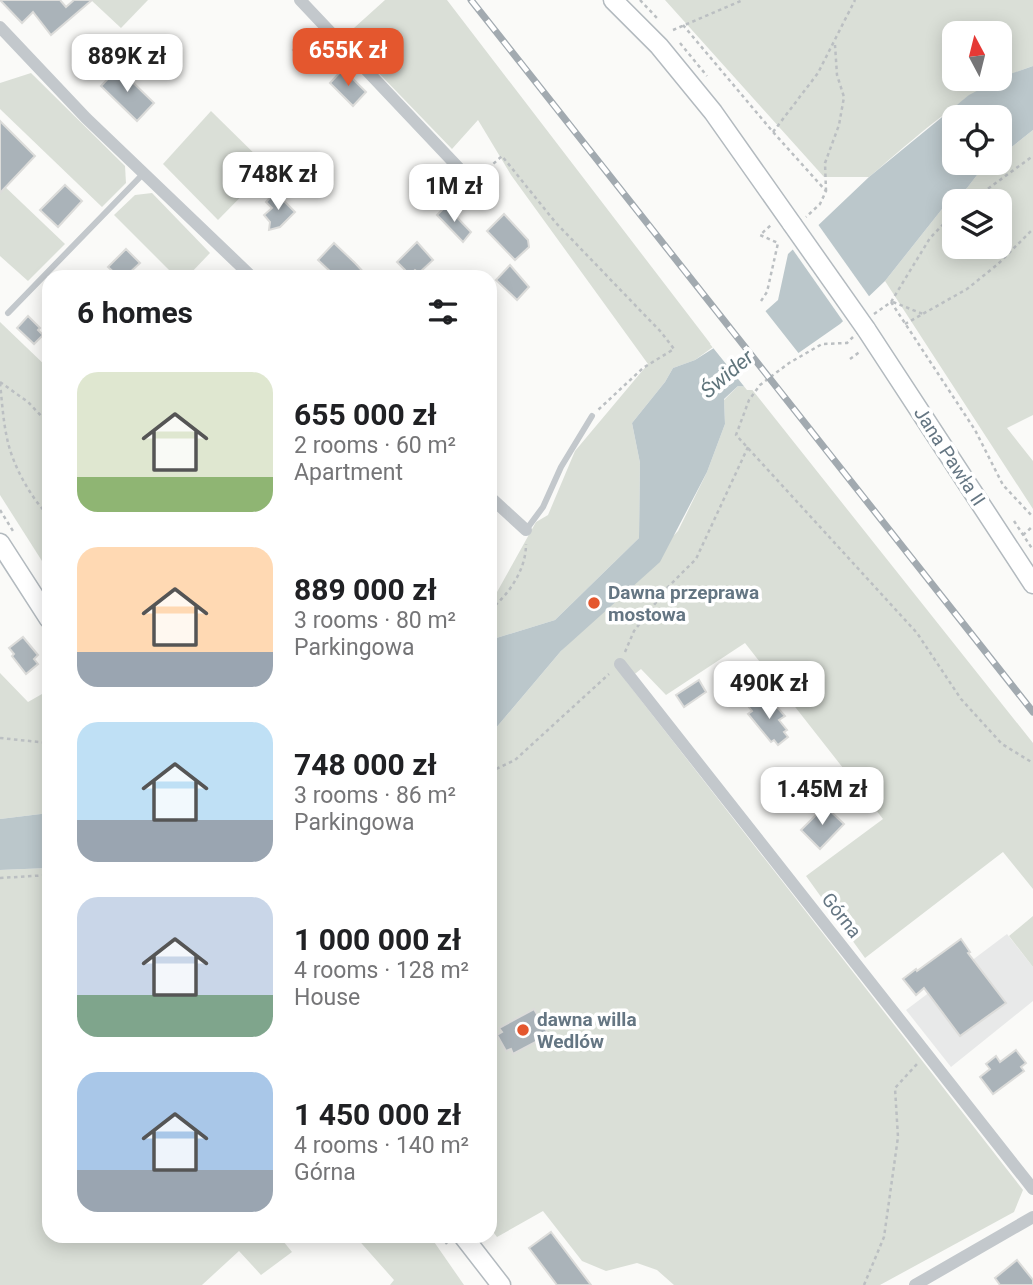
<!DOCTYPE html>
<meta charset="utf-8">
<style>
body{margin:0;font-family:Roboto,sans-serif;background:#f2f2f2;color:#202124;height:100vh;display:flex;flex-direction:column;font-size:26px;white-space:nowrap}
*{box-sizing:border-box;margin:0}
p{font-size:23px;color:#757577}
.icon{flex:none;width:38px;height:38px;fill:none;stroke:currentColor;stroke-width:2;stroke-linecap:round;stroke-linejoin:round}
.map{position:relative;flex:1;overflow:hidden}
.drawer{position:absolute;left:42px;top:270px;width:455px;height:973px;display:flex;flex-direction:column;background:#fff;border-radius:21px;box-shadow:0 4px 18px #0003}
.drawer>*{flex:none}
.needle{width:46px;rotate:353deg}
.buttons{position:absolute;left:942px;top:21px;display:grid;gap:14px}
.buttons a{display:grid;place-items:center;width:70px;height:70px;border-radius:14px;background:#fff;box-shadow:0 4px 18px #0003;font-size:35px}
.price{position:absolute;translate:-50% -60px;padding:0 16px;border-radius:14px;background:#fff;color:#222;font-size:23px;line-height:46px;filter:drop-shadow(0 2px 4px #0008)}
.price::after{content:'';position:absolute;left:50%;top:42px;width:21px;height:16px;margin-left:-10px;background:inherit;clip-path:polygon(0 0,100% 0,50% 100%)}
.price.on{background:#e4572e;color:#fff}
ul{padding:0;list-style:none}
li{display:flex;align-items:center;gap:21px;height:175px;padding:0 35px}
li span{display:grid;place-items:center;flex:none;width:196px;height:140px;border-radius:21px;color:#555}
li>.icon{margin-inline-start:auto}
span .icon{width:84px;height:84px;fill:#fffc;stroke-width:1}
li b{font-size:30px}
h2{display:flex;justify-content:space-between;align-items:center;height:84px;padding:0 35px;font-size:30px}
.map>svg:first-child{display:block}
</style>
<div class="map">
<svg width="1033" height="1285" viewBox="0 0 1033 1285">
<rect width="100%" height="100%" fill="#fafaf8"/>
<!-- built -->
<path fill="#e8e9e9" d="M 1007,934 L 1033,967 L 1033,1001 L 951,1067 L 906,1010 Z"/>
<!-- green -->
<g fill="#dadfd7" fill-rule="evenodd">
<path d="M 91,0 L 148,0 L 121,28 Z"/>
<path d="M 385,0 L 447,0 L 713,347 L 695,360 L 673,368 L 665,382 L 632,423 L 640,463 L 639,538 L 555,620 L 490,640 L 490,598 L 497,592 L 536,522 L 548,515 L 575,451 L 648,364 L 511,175 L 478,120 L 452,149 L 344,37 Z"/>
<path d="M 665,0 L 1033,0 L 1033,66 C 968,87 920,134 869,177 L 824,177 ZM 954,33 L 999,33 L 999,79 L 954,79 Z"/>
<path d="M 31,73 L 125,166 L 126,183 L 102,207 L 0,109 L 0,83 Z"/>
<path d="M 211,111 L 269,168 L 218,220 L 163,164 Z"/>
<path d="M 1033,130 L 1033,415 L 1007,428 L 1033,461 L 1033,509 L 885,281 L 946,204 L 967,188 L 984,166 L 990,163 L 999,163 L 999,157 ZM 954,201 L 999,201 L 999,247 L 954,247 Z"/>
<path d="M 0,182 L 65,244 L 28,281 L 0,256 Z"/>
<path d="M 152,193 L 210,253 L 188,276 L 175,276 L 114,215 L 135,195 Z"/>
<path d="M 0,322 L 49,369 L 49,572 L 0,495 Z"/>
<path d="M 738,386 L 750,387 L 1033,743 L 1033,889 L 1003,852 L 865,958 L 806,876 L 883,819 L 745,643 L 666,695 L 641,669 L 626,681 L 1023,1190 L 1014,1212 L 880,1285 L 674,1285 L 657,1270 L 637,1263 L 606,1271 L 582,1261 L 543,1211 L 497,1237 L 490,1228 L 490,735 L 561,651 L 678,531 L 707,472 L 725,424 L 724,400 Z"/>
<path d="M 0,673 L 28,702 L 49,690 L 49,813 L 0,819 Z"/>
<path d="M 49,868 L 49,1236 L 279,1236 L 292,1252 L 261,1275 L 239,1251 L 202,1285 L 0,1285 L 0,870 Z"/>
<path d="M 1033,916 L 1033,967 L 1009,936 Z"/>
<path d="M 355,1236 L 430,1236 L 464,1285 L 390,1285 L 394,1280 Z"/>
</g>
<!-- water -->
<g fill="#bbc7cb">
<path d="M 1033,66 L 1033,130 L 999,157 L 999,117 L 954,117 L 954,163 L 990,163 L 984,166 L 967,188 L 946,204 L 885,281 L 840,324 L 750,387 L 738,386 L 724,399 L 725,424 L 707,472 L 660,562 L 561,651 L 490,735 L 490,640 L 555,620 L 639,538 L 640,463 L 632,423 L 665,382 L 673,368 L 695,360 L 750,325 L 778,300 L 788,254 L 869,177 L 969,95 L 1007,75 Z"/>
<path d="M 49,813 L 49,868 L 0,870 L 0,819 Z"/>
</g>
<!-- pier -->
<g fill="#fafaf8">
<path d="M 817,223 L 871,299 L 845,324 L 791,247 Z"/>
<path d="M 763,308 L 800,355 L 752,390 L 747,390 L 710,344 L 725,337 L 727,330 L 739,321 L 749,321 Z"/>
</g>
<!-- building -->
<g fill="#aab3b9" stroke="#dcdcda" stroke-width="2">
<path d="M 0,0 L 60,0 L 66,7 L 74,0 L 92,0 L 51,35 L 33,12 L 22,23 Z"/>
<path d="M 309,33 L 324,47 L 308,64 L 293,50 Z"/>
<path d="M 118,68 L 154,103 L 137,121 L 101,86 Z"/>
<path d="M 343,69 L 366,92 L 353,106 L 330,83 Z"/>
<path d="M 0,121 L 35,156 L 0,193 Z"/>
<path d="M 65,185 L 82,201 L 58,227 L 40,210 Z"/>
<path d="M 275,192 L 295,212 L 280,227 L 269,230 L 270,222 L 264,215 L 272,208 L 266,202 Z"/>
<path d="M 446,206 L 471,232 L 463,242 L 437,215 Z"/>
<path d="M 504,214 L 528,240 L 529,247 L 515,260 L 487,231 Z"/>
<path d="M 417,242 L 433,260 L 419,273 L 415,270 L 410,275 L 397,262 Z"/>
<path d="M 334,243 L 355,263 L 367,276 L 335,276 L 318,260 Z"/>
<path d="M 126,249 L 140,263 L 126,276 L 118,276 L 108,267 Z"/>
<path d="M 510,265 L 529,287 L 517,300 L 496,280 Z"/>
<path d="M 28,316 L 40,328 L 38,330 L 43,335 L 34,344 L 17,328 Z"/>
<path d="M 23,637 L 38,655 L 34,659 L 38,664 L 26,674 L 12,656 L 14,654 L 9,648 Z"/>
<path d="M 699,680 L 706,692 L 684,707 L 676,695 Z"/>
<path d="M 757,699 L 761,704 L 764,701 L 772,711 L 777,707 L 785,716 L 779,720 L 787,730 L 784,732 L 788,737 L 778,745 L 774,740 L 771,742 L 748,714 L 752,711 L 748,706 Z"/>
<path d="M 825,806 L 844,824 L 820,849 L 801,830 Z"/>
<path d="M 961,939 L 970,952 L 968,953 L 1006,1003 L 960,1036 L 924,988 L 916,995 L 903,979 L 916,969 L 917,971 Z"/>
<path d="M 534,1009 L 549,1035 L 513,1054 L 511,1049 L 506,1051 L 497,1035 L 502,1032 L 499,1028 Z"/>
<path d="M 1016,1050 L 1026,1063 L 1021,1067 L 1024,1071 L 993,1094 L 980,1077 L 990,1069 L 986,1064 L 996,1056 L 1000,1062 Z"/>
<path d="M 551,1232 L 591,1285 L 557,1285 L 529,1248 Z"/>
<path d="M 1017,1260 L 1033,1280 L 1033,1285 L 1000,1285 L 995,1278 Z"/>
</g>
<g fill="none" stroke-linecap="round" stroke-linejoin="round">
<defs>
<g id="secondary">
<path d="M 613,0 L 659,46 L 713,112 L 792,224"/>
<path d="M 866,329 L 1033,584"/>
<path d="M 0,543 L 49,619"/>
<path d="M 463,1236 L 501,1285"/>
</g>
</defs>
<!-- secondary casing -->
<use href="#secondary" stroke="#b3babf" stroke-width="21"/>
<!-- path -->
<g stroke="#bbbfc2" stroke-width="2.5" stroke-dasharray="3.5 3.5" stroke-linecap="butt">
<path d="M 640,0 L 657,18"/>
<path d="M 683,25 L 773,132 L 826,191 L 820,204 L 806,217"/>
<path d="M 673,30 L 743,0"/>
<path d="M 680,43 L 707,76"/>
<path d="M 773,132 L 818,73 L 855,0"/>
<path d="M 483,173 L 502,156 L 556,223 L 661,332 L 674,349 L 643,368 L 598,410"/>
<path d="M 826,191 L 825,163 L 839,125 L 844,97 L 837,75 L 835,45"/>
<path d="M 971,201 L 1033,156"/>
<path d="M 761,301 L 767,292 L 778,243 L 760,235 L 771,225"/>
<path d="M 891,302 L 975,430 L 1003,485 L 1033,517"/>
<path d="M 893,302 L 923,314"/>
<path d="M 874,314 L 891,302 L 930,238 L 954,213"/>
<path d="M 905,324 L 967,289 L 998,264 L 1033,229"/>
<path d="M 853,337 L 847,343 L 822,344 L 789,363 L 760,385 L 749,400 L 736,435 L 917,633 L 961,699 L 1002,744 L 1033,763"/>
<path d="M 850,359 L 861,351"/>
<path d="M 0,382 L 28,402 L 49,424"/>
<path d="M 0,383 C 2,401 3,420 7,438 C 12,464 30,497 49,516"/>
<path d="M 0,510 L 13,531"/>
<path d="M 1014,521 L 1033,550"/>
<path d="M 1023,535 L 1033,526"/>
<path d="M 490,610 C 509,594 526,570 526,544"/>
<path d="M 44,635 L 49,643"/>
<path d="M 625,652 L 634,631 L 667,588 L 696,559 L 748,447"/>
<path d="M 0,738 L 49,743"/>
<path d="M 490,772 L 515,760 L 609,674"/>
<path d="M 0,878 L 49,875"/>
<path d="M 441,1236 L 447,1244"/>
<path d="M 864,1285 L 884,1237 L 898,1137 L 895,1088 L 917,1064"/>
</g>
<!-- lane -->
<g stroke="#c3c8cc" stroke-width="6">
<path d="M 8,313 L 143,174"/>
<path d="M 526,530 L 543,507 L 561,467 L 592,416"/>
</g>
<!-- street -->
<g stroke="#c3c8cc" stroke-width="12">
<path d="M 300,0 L 473,183"/>
<path d="M 0,27 L 86,118 L 251,276"/>
<path d="M 490,497 L 526,530"/>
<path d="M 620,664 L 1033,1189"/>
<path d="M 915,1285 L 1033,1217"/>
</g>
<!-- secondary -->
<use href="#secondary" stroke="#fff" stroke-width="18"/>
<defs>
<path id="rail" d="M 471,0 L 1033,712"/>
</defs>
<!-- rail casing -->
<use href="#rail" stroke="#a2aab0" stroke-width="7"/>
<!-- rail -->
<use href="#rail" stroke="#fff" stroke-width="4.5" stroke-dasharray="13" stroke-linecap="butt"/>
<defs>
<path id="secondary-bridge" d="M 792,224 L 866,329"/>
</defs>
<!-- secondary-bridge casing -->
<use href="#secondary-bridge" stroke="#b3babf" stroke-width="21" stroke-linecap="butt"/>
<!-- secondary-bridge -->
<use href="#secondary-bridge" stroke="#fff" stroke-width="18"/>
</g>
<!-- markers -->
<g fill="#e4572e" stroke="#fff" stroke-width="2.5">
<circle cx="594" cy="603" r="7"/>
<circle cx="523" cy="1030" r="7"/>
</g>
<g text-anchor="middle" stroke-width="7" stroke-linejoin="round" paint-order="stroke">
<!-- street labels -->
<g font-size="19" fill="#657683" stroke="#fff">
<text transform="translate(950 456) rotate(57)" y="7">Jana Pawła II</text>
<text transform="translate(842 915) rotate(52)" y="7">Górna</text>
</g>
<!-- poi labels -->
<g font-size="19" font-weight="bold" fill="#657683" stroke="#fff" text-anchor="start">
<text x="608" y="599">Dawna przeprawa<tspan x="608" dy="22">mostowa</tspan></text>
<text x="537" y="1026">dawna willa<tspan x="537" dy="22">Wedlów</tspan></text>
</g>
<!-- water labels -->
<g font-size="21" font-style="italic" fill="#60757c" stroke="#fff">
<text transform="translate(727 374) rotate(-40)" y="7">Świder</text>
</g>
</g>
</svg>
<div class="buttons">
<a><svg class="needle" viewBox="-14 -14 28 28"><path d="M0-13l5 13h-10z" fill="#e53935"/><path d="M0 13l5-13h-10z" fill="#757577"/></svg></a>
<a><svg class="icon" aria-label="locate" viewBox="0 0 24 24"><circle cx="12" cy="12" r="6"/><path d="M12 2v4M12 18v4M2 12h4M18 12h4"/></svg></a>
<a><svg class="icon" aria-label="layers" viewBox="0 0 24 24"><path d="M12 4l9 5-9 5-9-5zM3 14l9 5 9-5"/></svg></a>
</div>
<b class="price on" style="left:348px;top:88px">655K zł</b>
<b class="price" style="left:127px;top:94px">889K zł</b>
<b class="price" style="left:278px;top:212px">748K zł</b>
<b class="price" style="left:454px;top:224px">1M zł</b>
<b class="price" style="left:769px;top:721px">490K zł</b>
<b class="price" style="left:822px;top:827px">1.45M zł</b>
<section class="drawer">
<h2>6 homes<svg class="icon" aria-label="filters" viewBox="0 0 24 24"><path d="M4 7h16M4 17h16"/><circle cx="9" cy="7" r="2"/><circle cx="15" cy="17" r="2"/></svg></h2>
<ul>
<li><span style="background:linear-gradient(#dfe7d0 75%,#8fb573 0)"><svg class="icon" aria-label="home" viewBox="0 0 24 24"><path d="M3 11l9-7 9 7M6 9v11h12V9"/></svg></span><div><b>655 000 zł</b><p>2 rooms · 60 m²</p><p>Apartment</p></div></li>
<li><span style="background:linear-gradient(#ffd9b3 75%,#9aa5b1 0)"><svg class="icon" aria-label="home" viewBox="0 0 24 24"><path d="M3 11l9-7 9 7M6 9v11h12V9"/></svg></span><div><b>889 000 zł</b><p>3 rooms · 80 m²</p><p>Parkingowa</p></div></li>
<li><span style="background:linear-gradient(#bfe0f5 70%,#9aa5b1 0)"><svg class="icon" aria-label="home" viewBox="0 0 24 24"><path d="M3 11l9-7 9 7M6 9v11h12V9"/></svg></span><div><b>748 000 zł</b><p>3 rooms · 86 m²</p><p>Parkingowa</p></div></li>
<li><span style="background:linear-gradient(#c9d6e8 70%,#7fa58c 0)"><svg class="icon" aria-label="home" viewBox="0 0 24 24"><path d="M3 11l9-7 9 7M6 9v11h12V9"/></svg></span><div><b>1 000 000 zł</b><p>4 rooms · 128 m²</p><p>House</p></div></li>
<li><span style="background:linear-gradient(#a9c7e8 70%,#9aa5b1 0)"><svg class="icon" aria-label="home" viewBox="0 0 24 24"><path d="M3 11l9-7 9 7M6 9v11h12V9"/></svg></span><div><b>1 450 000 zł</b><p>4 rooms · 140 m²</p><p>Górna</p></div></li>
</ul>
</section>
</div>
